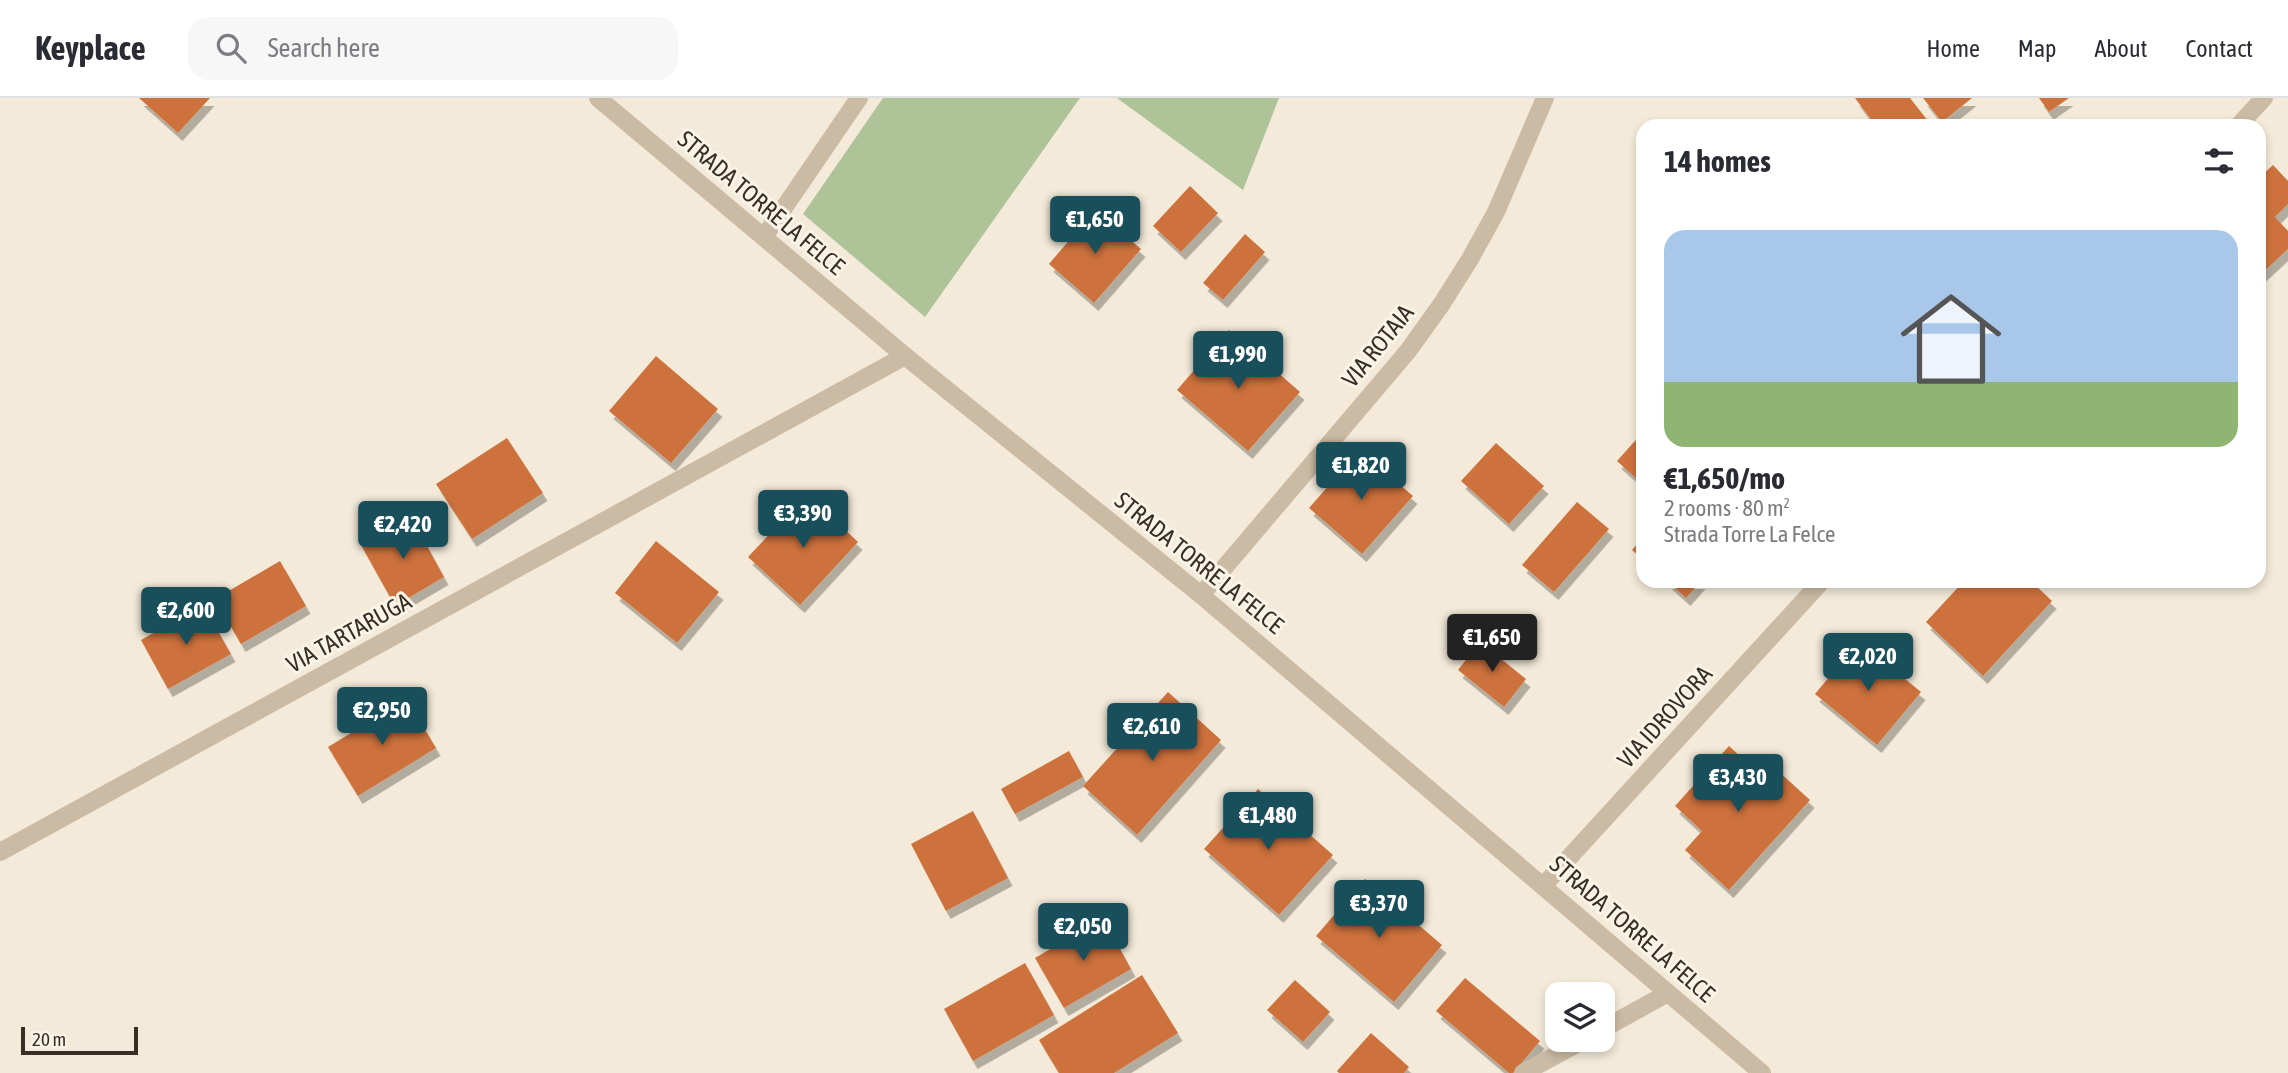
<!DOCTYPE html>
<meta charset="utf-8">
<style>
body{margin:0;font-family:"Asap Condensed",sans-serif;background:#f7f7f7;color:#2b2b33;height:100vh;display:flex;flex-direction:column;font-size:26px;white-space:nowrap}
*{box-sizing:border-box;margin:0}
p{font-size:23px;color:#7c7c81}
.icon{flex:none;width:38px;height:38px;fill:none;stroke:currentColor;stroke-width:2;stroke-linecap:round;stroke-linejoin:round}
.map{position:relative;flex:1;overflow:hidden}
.panel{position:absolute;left:1636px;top:21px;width:630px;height:469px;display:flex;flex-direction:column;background:#fff;border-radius:21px;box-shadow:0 4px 10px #0003}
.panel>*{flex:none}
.controls{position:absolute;left:1545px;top:884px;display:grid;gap:14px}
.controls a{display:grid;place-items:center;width:70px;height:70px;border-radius:14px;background:#fff;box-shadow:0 4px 10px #0003;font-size:35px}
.scale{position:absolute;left:21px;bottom:18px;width:117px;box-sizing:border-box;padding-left:7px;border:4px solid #372e26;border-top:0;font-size:19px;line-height:24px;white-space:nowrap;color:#372e26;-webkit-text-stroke:5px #faf4e6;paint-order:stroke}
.price{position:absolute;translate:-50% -60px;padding:0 16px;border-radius:7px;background:#194e5b;color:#fff;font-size:23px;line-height:46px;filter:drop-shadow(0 2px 4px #0008)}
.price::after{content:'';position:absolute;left:50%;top:42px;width:21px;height:16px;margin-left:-10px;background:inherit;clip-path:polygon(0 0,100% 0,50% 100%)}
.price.selected{background:#222;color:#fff}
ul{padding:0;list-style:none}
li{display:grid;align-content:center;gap:14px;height:371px;padding:0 28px}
li span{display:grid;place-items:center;height:217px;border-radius:21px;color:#555}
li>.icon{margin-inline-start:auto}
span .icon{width:126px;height:126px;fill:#fffc;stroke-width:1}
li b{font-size:30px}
h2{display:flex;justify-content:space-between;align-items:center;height:84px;padding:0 28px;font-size:30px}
header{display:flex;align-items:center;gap:42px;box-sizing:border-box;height:98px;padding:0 35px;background:#fff;border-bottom:2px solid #e1e1e2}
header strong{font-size:33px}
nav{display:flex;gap:38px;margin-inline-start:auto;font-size:24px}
.search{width:490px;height:63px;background:#f7f7f7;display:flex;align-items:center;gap:18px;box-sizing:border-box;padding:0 24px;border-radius:21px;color:#7c7c81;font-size:26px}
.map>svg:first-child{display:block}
</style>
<header>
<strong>Keyplace</strong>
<div class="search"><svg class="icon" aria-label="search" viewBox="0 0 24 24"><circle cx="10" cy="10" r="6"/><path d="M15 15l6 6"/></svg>Search here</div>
<nav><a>Home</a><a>Map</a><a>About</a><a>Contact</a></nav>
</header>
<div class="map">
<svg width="2288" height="975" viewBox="0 0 2288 975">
<defs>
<filter id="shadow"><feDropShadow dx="4.5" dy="8" stdDeviation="0" flood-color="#0004"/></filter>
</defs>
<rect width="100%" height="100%" fill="#f3ead9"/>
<!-- green -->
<g fill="#afc398">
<path d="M 883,0 L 1080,0 L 925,219 L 803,116 Z"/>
<path d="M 1117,0 L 1279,0 L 1243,92 Z"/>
</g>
<!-- building -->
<g fill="#ce723c" filter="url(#shadow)">
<path d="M 139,0 L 210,0 L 178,35 Z"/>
<path d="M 1855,0 L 1910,0 L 1932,28 L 1876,28 Z"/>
<path d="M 1923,0 L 1972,0 L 1942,24 Z"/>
<path d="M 2039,0 L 2069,0 L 2049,14 Z"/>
<path d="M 2273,67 L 2288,83 L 2288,106 L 2275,119 L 2288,133 L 2288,151 L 2259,178 L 2259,80 Z"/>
<path d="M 1190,88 L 1218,115 L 1181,154 L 1153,128 Z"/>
<path d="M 1095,112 L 1141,151 L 1094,205 L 1049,166 Z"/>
<path d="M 1245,136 L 1265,154 L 1223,202 L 1203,185 Z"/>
<path d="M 1229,232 L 1300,294 L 1248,353 L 1177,292 Z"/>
<path d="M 656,258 L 718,311 L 671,365 L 609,313 Z"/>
<path d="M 1643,334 L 1643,376 L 1638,382 L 1617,363 Z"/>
<path d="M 507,340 L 543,395 L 472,441 L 436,386 Z"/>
<path d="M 1496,345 L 1544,388 L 1509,426 L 1461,383 Z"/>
<path d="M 1360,352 L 1413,398 L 1362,456 L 1309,410 Z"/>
<path d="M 807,396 L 858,444 L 800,507 L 748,459 Z"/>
<path d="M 1577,404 L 1609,431 L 1554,494 L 1522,467 Z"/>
<path d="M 411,419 L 444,479 L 395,508 L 361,447 Z"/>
<path d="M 1643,439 L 1643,462 L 1632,452 Z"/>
<path d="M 656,443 L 719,494 L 677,545 L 615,495 Z"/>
<path d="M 280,463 L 306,508 L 241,546 L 215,501 Z"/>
<path d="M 1667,483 L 1701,483 L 1686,500 Z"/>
<path d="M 1964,483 L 2031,483 L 2052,503 L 1983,578 L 1926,524 Z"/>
<path d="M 203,507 L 231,556 L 168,591 L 141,542 Z"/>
<path d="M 1859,543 L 1921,594 L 1877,647 L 1815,596 Z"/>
<path d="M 1480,544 L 1526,581 L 1504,609 L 1458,572 Z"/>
<path d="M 1168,594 L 1221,642 L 1137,737 L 1083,688 Z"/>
<path d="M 407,601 L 436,650 L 358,698 L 328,649 Z"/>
<path d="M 1729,648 L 1756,673 L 1766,662 L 1810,702 L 1729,792 L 1685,752 L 1702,733 L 1675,708 Z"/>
<path d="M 1069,653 L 1083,679 L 1015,716 L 1001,691 Z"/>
<path d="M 1258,691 L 1333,757 L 1279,817 L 1204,751 Z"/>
<path d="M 973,713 L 1008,780 L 946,813 L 911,746 Z"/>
<path d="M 1365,781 L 1442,847 L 1394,904 L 1316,838 Z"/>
<path d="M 1103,820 L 1131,871 L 1064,910 L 1035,860 Z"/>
<path d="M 1025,865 L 1054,917 L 973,963 L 944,911 Z"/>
<path d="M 1142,877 L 1178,935 L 1114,975 L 1059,975 L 1039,942 Z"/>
<path d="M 1465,880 L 1540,943 L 1513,975 L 1509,975 L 1436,913 Z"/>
<path d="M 1295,882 L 1330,914 L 1303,944 L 1267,912 Z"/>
<path d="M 1371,935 L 1409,969 L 1404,975 L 1339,975 L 1337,973 Z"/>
</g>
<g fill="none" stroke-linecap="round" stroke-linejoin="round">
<!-- minor -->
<g stroke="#ccbba4" stroke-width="18">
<path d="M 598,0 L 905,258 L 1201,497 L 1762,975"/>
<path d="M 2238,28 L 2264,0"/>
<path d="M 764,139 L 859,0"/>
<path d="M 1201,497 L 1408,253 L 1441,207 L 1470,161 L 1496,114 L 1545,0"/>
<path d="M 0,754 L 905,258"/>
<path d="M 1544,787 L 1822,483"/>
<path d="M 1603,931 L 1668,895"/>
<path d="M 1523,975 L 1584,942"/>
</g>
</g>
<g text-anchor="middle" stroke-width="6" stroke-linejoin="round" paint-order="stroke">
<!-- street labels -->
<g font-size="24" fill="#372e26" stroke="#faf4e6">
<text transform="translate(761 105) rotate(40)" y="8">STRADA TORRE LA FELCE</text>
<text transform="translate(1378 248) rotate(-51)" y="8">VIA ROTAIA</text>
<text transform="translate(1199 465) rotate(39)" y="8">STRADA TORRE LA FELCE</text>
<text transform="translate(349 535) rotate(-29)" y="8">VIA TARTARUGA</text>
<text transform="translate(1665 619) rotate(-48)" y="8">VIA IDROVORA</text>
<text transform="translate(1632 831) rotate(41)" y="8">STRADA TORRE LA FELCE</text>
</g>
</g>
</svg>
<div class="controls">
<a><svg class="icon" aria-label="layers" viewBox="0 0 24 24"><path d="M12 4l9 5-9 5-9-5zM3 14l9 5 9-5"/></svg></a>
</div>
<div class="scale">20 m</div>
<b class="price" style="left:1095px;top:158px">€1,650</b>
<b class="price" style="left:1238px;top:293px">€1,990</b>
<b class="price" style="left:1361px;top:404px">€1,820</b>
<b class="price" style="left:803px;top:452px">€3,390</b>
<b class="price" style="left:403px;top:463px">€2,420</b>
<b class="price" style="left:186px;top:549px">€2,600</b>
<b class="price selected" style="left:1492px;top:576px">€1,650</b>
<b class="price" style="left:1868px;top:595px">€2,020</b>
<b class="price" style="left:382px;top:649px">€2,950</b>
<b class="price" style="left:1152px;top:665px">€2,610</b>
<b class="price" style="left:1738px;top:716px">€3,430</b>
<b class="price" style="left:1268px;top:754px">€1,480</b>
<b class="price" style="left:1379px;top:842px">€3,370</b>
<b class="price" style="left:1083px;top:865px">€2,050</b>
<section class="panel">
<h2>14 homes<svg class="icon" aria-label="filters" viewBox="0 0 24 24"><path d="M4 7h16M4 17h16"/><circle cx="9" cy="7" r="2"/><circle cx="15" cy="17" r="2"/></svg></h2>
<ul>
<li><span style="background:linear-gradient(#a9c7e8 70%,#8fb573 0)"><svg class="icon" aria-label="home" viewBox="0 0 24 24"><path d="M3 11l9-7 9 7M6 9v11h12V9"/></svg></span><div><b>€1,650/mo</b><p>2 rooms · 80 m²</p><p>Strada Torre La Felce</p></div></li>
</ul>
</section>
</div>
